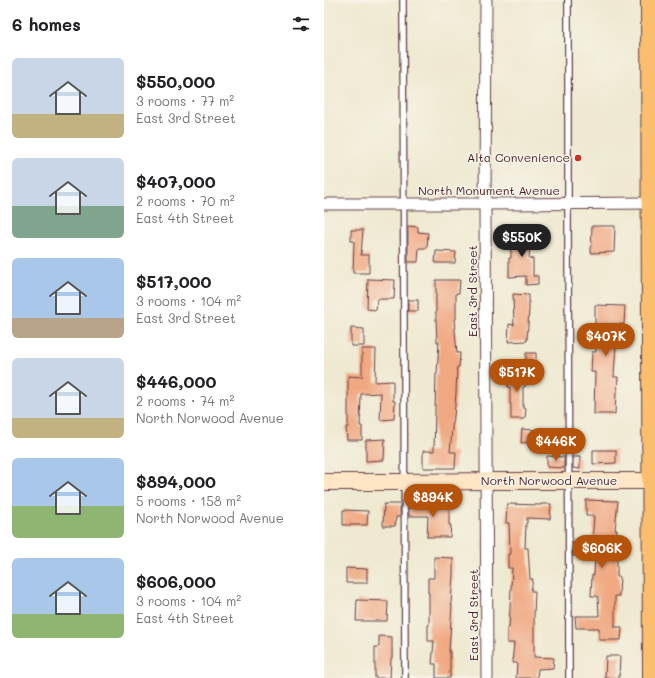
<!DOCTYPE html>
<meta charset="utf-8">
<style>
body{margin:0;font-family:Mali,sans-serif;background:#f2f2f2;color:#202124;height:100vh;display:flex;flex-direction:column;font-size:15px;white-space:nowrap}
*{box-sizing:border-box;margin:0}
p{font-size:13px;color:#757577}
.icon{flex:none;width:22px;height:22px;fill:none;stroke:currentColor;stroke-width:2;stroke-linecap:round;stroke-linejoin:round}
.map{position:relative;flex:1;overflow:hidden}
.side{display:flex;flex-direction:column;background:#fff;width:324px}
.side>*{flex:none}
.price{position:absolute;translate:-50% -34px;padding:0 9px;border-radius:14px;background:#b45309;color:#fff;font-size:13px;line-height:26px;filter:drop-shadow(0 1px 2px #0008)}
.price::after{content:'';position:absolute;left:50%;top:24px;width:12px;height:9px;margin-left:-6px;background:inherit;clip-path:polygon(0 0,100% 0,50% 100%)}
.price.active{background:#222;color:#fff}
ul{padding:0;list-style:none}
li{display:flex;align-items:center;gap:12px;height:100px;padding:0 12px}
li span{display:grid;place-items:center;flex:none;width:112px;height:80px;border-radius:6px;color:#555}
li>.icon{margin-inline-start:auto}
span .icon{width:48px;height:48px;fill:#fffc;stroke-width:1}
li b{font-size:17px}
h2{display:flex;justify-content:space-between;align-items:center;height:48px;padding:0 12px;font-size:17px}
main{display:flex;flex:1;min-height:0}
.map>svg:first-child{display:block}
</style>
<main>
<section class="side">
<h2>6 homes<svg class="icon" aria-label="filters" viewBox="0 0 24 24"><path d="M4 7h16M4 17h16"/><circle cx="9" cy="7" r="2"/><circle cx="15" cy="17" r="2"/></svg></h2>
<ul>
<li><span style="background:linear-gradient(#c9d6e8 70%,#c2b280 0)"><svg class="icon" aria-label="home" viewBox="0 0 24 24"><path d="M3 11l9-7 9 7M6 9v11h12V9"/></svg></span><div><b>$550,000</b><p>3 rooms · 77 m²</p><p>East 3rd Street</p></div></li>
<li><span style="background:linear-gradient(#c9d6e8 60%,#7fa58c 0)"><svg class="icon" aria-label="home" viewBox="0 0 24 24"><path d="M3 11l9-7 9 7M6 9v11h12V9"/></svg></span><div><b>$407,000</b><p>2 rooms · 70 m²</p><p>East 4th Street</p></div></li>
<li><span style="background:linear-gradient(#a9c7e8 75%,#b9a48a 0)"><svg class="icon" aria-label="home" viewBox="0 0 24 24"><path d="M3 11l9-7 9 7M6 9v11h12V9"/></svg></span><div><b>$517,000</b><p>3 rooms · 104 m²</p><p>East 3rd Street</p></div></li>
<li><span style="background:linear-gradient(#c9d6e8 75%,#c2b280 0)"><svg class="icon" aria-label="home" viewBox="0 0 24 24"><path d="M3 11l9-7 9 7M6 9v11h12V9"/></svg></span><div><b>$446,000</b><p>2 rooms · 74 m²</p><p>North Norwood Avenue</p></div></li>
<li><span style="background:linear-gradient(#a9c7e8 60%,#8fb573 0)"><svg class="icon" aria-label="home" viewBox="0 0 24 24"><path d="M3 11l9-7 9 7M6 9v11h12V9"/></svg></span><div><b>$894,000</b><p>5 rooms · 158 m²</p><p>North Norwood Avenue</p></div></li>
<li><span style="background:linear-gradient(#a9c7e8 70%,#8fb573 0)"><svg class="icon" aria-label="home" viewBox="0 0 24 24"><path d="M3 11l9-7 9 7M6 9v11h12V9"/></svg></span><div><b>$606,000</b><p>3 rooms · 104 m²</p><p>East 4th Street</p></div></li>
</ul>
</section>
<div class="map">
<svg width="331" height="678" viewBox="0 0 331 678">
<rect width="100%" height="100%" fill="#f7f3e8"/>
<filter id="ink" filterUnits="userSpaceOnUse"><feTurbulence type="fractalNoise" baseFrequency=".025" numOctaves="2"/><feDisplacementMap in="SourceGraphic" scale="8" xChannelSelector="R" yChannelSelector="G"/><feConvolveMatrix kernelMatrix="1 2 1 2 8 2 1 2 1" color-interpolation-filters="sRGB"/></filter>
<filter id="wash" filterUnits="userSpaceOnUse"><feTurbulence type="fractalNoise" baseFrequency=".012" numOctaves="4" result="noise"/><feDisplacementMap in="SourceGraphic" scale="16" xChannelSelector="R" yChannelSelector="G"/><feGaussianBlur stdDeviation="0.9" result="paint"/><feColorMatrix in="noise" values="0 0 0 0 0 0 0 0 0 0 0 0 0 0 0 0 0 1.4 0 .05"/><feComposite in="paint" operator="in"/></filter>
<g filter="url(#wash)">
<rect width="100%" height="100%" fill="#eee9d0"/>
<g id="blocks">
<!-- building -->
<g fill="#f0a881">
<path d="M 84,226 L 94,227 L 94,232 L 104,233 L 103,248 L 95,248 L 94,262 L 84,262 Z"/>
<path d="M 268,226 L 291,226 L 290,252 L 267,253 Z"/>
<path d="M 27,230 L 39,230 L 37,255 L 45,255 L 45,273 L 29,273 L 30,241 L 27,241 Z"/>
<path d="M 187,232 L 207,233 L 205,258 L 209,259 L 209,276 L 214,276 L 214,284 L 202,285 L 202,276 L 185,277 L 185,258 L 187,258 Z"/>
<path d="M 112,251 L 132,252 L 131,263 L 111,263 Z"/>
<path d="M 44,279 L 71,280 L 70,299 L 53,299 L 52,310 L 43,309 Z"/>
<path d="M 112,280 L 136,280 L 135,293 L 132,293 L 132,319 L 130,319 L 133,353 L 136,353 L 135,367 L 133,367 L 132,393 L 130,417 L 129,417 L 126,452 L 132,452 L 131,468 L 99,468 L 99,451 L 110,451 L 112,374 L 113,374 L 115,342 L 113,342 L 112,319 Z"/>
<path d="M 189,294 L 205,295 L 205,309 L 203,341 L 184,342 L 185,324 L 190,325 Z"/>
<rect x="84" y="300" width="10" height="11"/>
<path d="M 271,305 L 301,306 L 300,324 L 294,324 L 293,342 L 292,342 L 290,377 L 294,377 L 293,393 L 292,393 L 291,414 L 270,414 L 271,372 L 267,372 L 268,352 L 272,352 L 272,323 L 271,323 Z"/>
<path d="M 27,328 L 40,329 L 40,346 L 27,346 Z"/>
<path d="M 38,349 L 52,349 L 51,382 L 69,381 L 69,401 L 71,401 L 70,419 L 56,420 L 57,393 L 37,394 L 36,426 L 38,426 L 38,440 L 23,440 L 22,427 L 24,427 L 24,376 L 38,377 Z"/>
<path d="M 202,353 L 212,353 L 212,366 L 202,367 Z"/>
<path d="M 183,371 L 202,371 L 202,386 L 199,387 L 199,408 L 202,408 L 201,419 L 187,419 L 187,404 L 186,404 L 186,387 L 184,387 Z"/>
<path d="M 198,429 L 210,430 L 210,442 L 197,443 Z"/>
<path d="M 61,439 L 60,460 L 42,461 L 42,440 Z"/>
<path d="M 269,450 L 292,450 L 292,463 L 269,464 Z"/>
<path d="M 223,456 L 240,457 L 240,468 L 223,467 Z"/>
<path d="M 249,457 L 256,457 L 256,469 L 249,468 Z"/>
<path d="M 262,500 L 294,501 L 291,530 L 293,530 L 292,551 L 293,551 L 293,577 L 296,577 L 295,596 L 291,596 L 291,627 L 298,627 L 297,640 L 275,640 L 275,628 L 252,628 L 251,616 L 275,616 L 274,596 L 267,596 L 268,575 L 270,575 L 271,555 L 249,556 L 249,543 L 268,543 L 270,516 L 262,516 Z"/>
<path d="M 86,502 L 125,504 L 125,525 L 127,525 L 126,537 L 103,537 L 104,516 L 85,516 L 85,504 L 86,504 Z"/>
<path d="M 60,504 L 76,504 L 76,517 L 72,517 L 71,526 L 59,526 Z"/>
<path d="M 183,504 L 217,505 L 217,504 L 227,504 L 226,519 L 203,518 L 203,523 L 202,523 L 201,548 L 204,548 L 206,579 L 209,579 L 207,591 L 211,591 L 210,616 L 210,657 L 230,658 L 229,668 L 214,669 L 213,678 L 192,678 L 193,663 L 188,663 L 190,643 L 183,643 L 183,628 L 185,628 L 188,568 L 184,568 L 184,554 L 186,554 L 185,523 L 182,523 Z"/>
<path d="M 19,510 L 44,511 L 43,525 L 19,525 Z"/>
<path d="M 110,557 L 129,558 L 129,574 L 127,604 L 128,604 L 125,652 L 126,652 L 126,678 L 112,678 L 112,664 L 108,664 L 110,641 L 104,641 L 104,625 L 105,625 L 105,593 L 104,593 L 104,578 L 110,578 Z"/>
<path d="M 22,568 L 43,569 L 43,583 L 22,583 Z"/>
<path d="M 33,600 L 64,601 L 63,621 L 32,621 Z"/>
<path d="M 55,636 L 68,637 L 68,658 L 67,658 L 66,678 L 51,678 L 51,647 L 55,647 Z"/>
<path d="M 282,656 L 296,656 L 295,678 L 281,678 Z"/>
</g>
</g>
</g>
<g filter="url(#ink)">
<use href="#blocks" fill-opacity="0" stroke="#633d44" stroke-width="1"/>
<g fill="none" stroke-linecap="round" stroke-linejoin="round">
<defs>
<g id="lane">
<path d="M 79,0 L 81,678"/>
<path d="M 244,0 L 244,204 L 245,678"/>
</g>
<g id="street">
<path d="M 162,0 L 161,204 L 163,678"/>
<path d="M 0,204 L 161,204 L 331,203"/>
</g>
<path id="secondary" d="M 0,482 L 80,482 L 162,481 L 331,481"/>
<path id="primary" d="M 326,0 L 328,678"/>
</defs>
<!-- lane casing -->
<use href="#lane" stroke="#633d44" stroke-width="8"/>
<!-- street casing -->
<use href="#street" stroke="#633d44" stroke-width="13"/>
<!-- secondary casing -->
<use href="#secondary" stroke="#633d44" stroke-width="18"/>
<!-- primary casing -->
<use href="#primary" stroke="#633d44" stroke-width="20"/>
<!-- lane -->
<use href="#lane" stroke="#fff" stroke-width="5.5"/>
<!-- street -->
<use href="#street" stroke="#fff" stroke-width="11"/>
<!-- secondary -->
<use href="#secondary" stroke="#fde5c5" stroke-width="16"/>
<!-- primary -->
<use href="#primary" stroke="#fbbe6e" stroke-width="18"/>
</g>
</g>
<!-- markers -->
<circle fill="#c8321e" stroke="#f7f3e8" stroke-width="1.5" cx="254" cy="158" r="4"/>
<g text-anchor="middle" stroke-width="3" stroke-linejoin="round" paint-order="stroke">
<!-- poi labels -->
<g font-size="12" fill="#4a1f2b" stroke="#f7f3e8" text-anchor="end">
<text x="246" y="162">Alta Convenience</text>
</g>
<!-- street labels -->
<g font-size="12" fill="#4a1f2b" stroke="#f7f3e8">
<text x="165" y="195">North Monument Avenue</text>
<text transform="translate(149 291) rotate(-90)" y="4">East 3rd Street</text>
<text x="225" y="485">North Norwood Avenue</text>
<text transform="translate(150 615) rotate(-90)" y="4">East 3rd Street</text>
</g>
</g>
</svg>
<b class="price active" style="left:198px;top:258px">$550K</b>
<b class="price" style="left:282px;top:357px">$407K</b>
<b class="price" style="left:193px;top:393px">$517K</b>
<b class="price" style="left:232px;top:462px">$446K</b>
<b class="price" style="left:109px;top:518px">$894K</b>
<b class="price" style="left:278px;top:569px">$606K</b>
</div>
</main>
